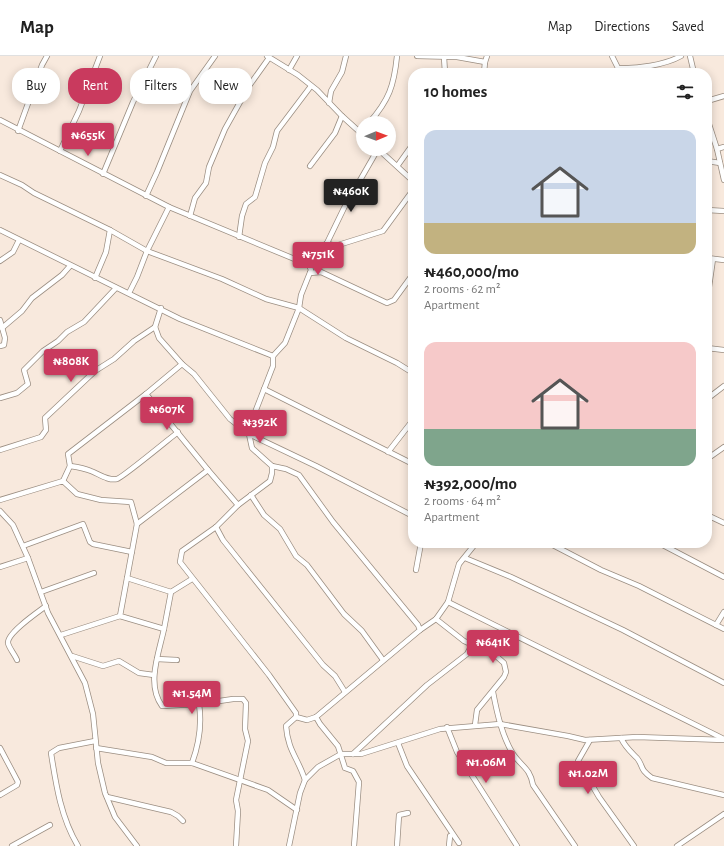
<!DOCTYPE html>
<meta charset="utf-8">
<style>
body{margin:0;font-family:"Alegreya Sans",sans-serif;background:#f6f6f6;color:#222;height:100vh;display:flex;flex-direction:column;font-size:15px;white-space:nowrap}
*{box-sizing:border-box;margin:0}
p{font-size:13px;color:#767676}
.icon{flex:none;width:22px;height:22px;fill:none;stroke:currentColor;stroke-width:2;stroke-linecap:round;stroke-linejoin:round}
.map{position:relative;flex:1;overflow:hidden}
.details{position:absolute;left:408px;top:12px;width:304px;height:480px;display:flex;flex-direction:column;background:#fff;border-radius:16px;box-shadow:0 2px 10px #0003}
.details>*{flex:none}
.hud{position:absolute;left:12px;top:12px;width:336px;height:36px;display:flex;gap:8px}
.needle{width:26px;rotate:89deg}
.controls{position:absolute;left:356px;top:60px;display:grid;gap:8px}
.controls a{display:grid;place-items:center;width:40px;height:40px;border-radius:50%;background:#fff;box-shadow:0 2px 10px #0003;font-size:20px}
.price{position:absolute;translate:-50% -34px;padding:0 9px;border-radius:4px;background:#c93a5e;color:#fff;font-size:13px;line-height:26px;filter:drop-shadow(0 1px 2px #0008)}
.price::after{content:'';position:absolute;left:50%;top:24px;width:12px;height:9px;margin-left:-6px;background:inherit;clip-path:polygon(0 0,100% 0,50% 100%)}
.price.active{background:#222;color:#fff}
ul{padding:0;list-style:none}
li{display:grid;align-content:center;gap:8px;height:212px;padding:0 16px}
li span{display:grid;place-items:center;height:124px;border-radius:12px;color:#555}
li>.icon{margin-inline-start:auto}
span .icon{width:72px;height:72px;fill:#fffc;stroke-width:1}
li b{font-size:17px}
h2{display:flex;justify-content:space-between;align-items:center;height:48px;padding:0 16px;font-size:17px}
.pill{padding:0 14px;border-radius:16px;background:#fff;box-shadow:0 2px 10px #0003;font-size:14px;line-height:36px}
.pill.active{background:#c93a5e;color:#fff}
header{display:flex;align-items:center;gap:24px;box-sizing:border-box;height:56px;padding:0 20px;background:#fff;border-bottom:1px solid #e0e0e0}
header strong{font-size:19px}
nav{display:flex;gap:22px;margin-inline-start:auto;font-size:14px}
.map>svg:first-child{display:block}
</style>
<header>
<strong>Map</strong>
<nav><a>Map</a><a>Directions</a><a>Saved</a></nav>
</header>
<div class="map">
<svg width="724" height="790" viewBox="0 0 724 790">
<rect width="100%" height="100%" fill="#f8e9dd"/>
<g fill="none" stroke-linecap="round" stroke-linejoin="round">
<defs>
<g id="street">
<path d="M 267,0 L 298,19 L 317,34 L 342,60 L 363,79"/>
<path d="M 417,0 L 457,1 L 485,6"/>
<path d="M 612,0 L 618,12 C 637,13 665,9 681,0"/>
<path d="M 690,0 L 694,17"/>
<path d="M 444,1 L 445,17"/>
<path d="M 289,14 L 297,0"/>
<path d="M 484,17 L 485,6 L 487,0"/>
<path d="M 707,45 L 724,40"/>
<path d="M 329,47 L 331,35 L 342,16 L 346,0"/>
<path d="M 707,62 L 717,93 L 724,124"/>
<path d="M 0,64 L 169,151 L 309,209 L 311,214 L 301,239 L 299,252 L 285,287 L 273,300"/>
<path d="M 369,67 C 389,44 394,30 397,0"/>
<path d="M 18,75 L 42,9 L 47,0"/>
<path d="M 378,93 L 413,125"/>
<path d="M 717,93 L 724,91"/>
<path d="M 60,95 L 79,55 L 100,0"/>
<path d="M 707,105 L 720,107"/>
<path d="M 398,109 L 413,88"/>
<path d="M 310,110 L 335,77 L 342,60"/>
<path d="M 103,118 L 133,46 L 156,0"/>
<path d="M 0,119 L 22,129 L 34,137 L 110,174 L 106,196 L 95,222"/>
<path d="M 146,140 L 157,116 L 190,35 L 215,0"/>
<path d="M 707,154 L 724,155"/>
<path d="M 190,160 L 195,142 L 206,127 L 209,111 L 225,73 L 249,30 L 269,2"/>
<path d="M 0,174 L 180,263 L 273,300"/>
<path d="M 110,174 L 147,195 L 222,223 L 266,243 L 299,252 L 346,282 L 397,307 L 413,317"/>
<path d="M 239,181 L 242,160 L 246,148 L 255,141 L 265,107 L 273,91 L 277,75 L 311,30"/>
<path d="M 327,187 L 335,190 L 383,175 L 413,134"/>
<path d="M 707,202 L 724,204"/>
<path d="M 0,205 L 13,196 L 19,184"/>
<path d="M 305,207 L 312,199 L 327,187 L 344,152 L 378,93"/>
<path d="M 310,217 L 321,216 L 387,247 L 394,244 L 413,218"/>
<path d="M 707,233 L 709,231 L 713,203"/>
<path d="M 129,237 L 137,221 L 147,195 L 169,151"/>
<path d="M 161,252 L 155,271 L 159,282 L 182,308"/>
<path d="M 0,264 L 5,282 L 4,289 L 0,290"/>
<path d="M 2,272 L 22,255 L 32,242 L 62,219 L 70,210"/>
<path d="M 707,292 L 724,294"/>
<path d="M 264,333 L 413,408"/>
<path d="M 0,342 L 17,337 L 28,328 L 24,314 L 43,295 L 58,285 L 67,276 L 84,266 L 116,232"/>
<path d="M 707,343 L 724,330"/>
<path d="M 247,377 L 273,310 L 273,300"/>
<path d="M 249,378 L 316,410 L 413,460"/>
<path d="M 0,394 L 41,381 L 46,374 L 45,362 L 95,315 L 114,303 L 134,285 L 155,271"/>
<path d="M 388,396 L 413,364"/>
<path d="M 707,403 L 724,391"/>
<path d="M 70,410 C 77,411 84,412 91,415 C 99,418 108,425 117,423 C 122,422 169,383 178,376"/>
<path d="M 272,410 L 272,417 L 270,425 L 238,449 L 216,471 L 182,495 L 180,506 L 269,619 L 296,657 L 296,661 L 286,670 C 288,695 298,702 305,724"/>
<path d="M 208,414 L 238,449"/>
<path d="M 63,425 L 70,410 L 68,398 L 146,338"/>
<path d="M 251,439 L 264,459 L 280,473 L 296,500 L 307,509 L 344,558 L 362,575 L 383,604"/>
<path d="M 0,444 L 63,425 L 77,438 L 101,444 L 131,446 L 137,468 L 120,560 L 164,573 C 159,597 146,628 162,650 L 199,648 C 202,668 199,688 192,707"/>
<path d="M 0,455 L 13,469 L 28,502 L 48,557 L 85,627 L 93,658 L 98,707 L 105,737 L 115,761 L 137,790"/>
<path d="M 707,459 L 724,467"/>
<path d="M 137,468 L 208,414 L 146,338 L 182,308 L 194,318 L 230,363 L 249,378 L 252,392 L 263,402 L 272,410 L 286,413 L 299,419 L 333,466 L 418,569 L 420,574 L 316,661 L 320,668 L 338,690 L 345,712 L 353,715 L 359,726 L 354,790"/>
<path d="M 216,471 L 223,484 L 323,609 L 335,620 L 345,636"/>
<path d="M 549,487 L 601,514 L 639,530 L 724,573"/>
<path d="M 659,487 L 724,521"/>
<path d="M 23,490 L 83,468 L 90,486 L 93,488 L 132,496"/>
<path d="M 465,502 L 511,521 L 623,574 L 724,627"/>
<path d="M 0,511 L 28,502"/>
<path d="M 416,514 L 421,487"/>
<path d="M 127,522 L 171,536 L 164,573"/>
<path d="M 41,536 L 94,517"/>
<path d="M 171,536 L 192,523"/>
<path d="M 448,546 L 724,683"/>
<path d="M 436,563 L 464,585 L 495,599 L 504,607 L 506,616 L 504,621 L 477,654 L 475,669"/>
<path d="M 716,569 L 724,556"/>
<path d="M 420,574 L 436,563 L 448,546 L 459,508 L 476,487"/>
<path d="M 61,579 L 120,560"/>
<path d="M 72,600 L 103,610 L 119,605 L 139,617 L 154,619"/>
<path d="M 157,603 L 177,604"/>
<path d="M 17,604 C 15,599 9,592 8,587 C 7,577 38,556 46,550"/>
<path d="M 493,636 C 497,657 502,680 513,698 C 522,711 530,712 533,729 L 575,790"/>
<path d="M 199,648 L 233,643 L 243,643 L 246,647 L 245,673 L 248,685 L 236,744 L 238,755 L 236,790"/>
<path d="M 296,661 L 307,664 L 316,661"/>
<path d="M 447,671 L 457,696 L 517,790"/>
<path d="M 621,682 C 625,691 630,695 637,702 C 644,711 639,713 652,722 L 724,739"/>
<path d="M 590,684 L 578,705 L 599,741 L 634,790"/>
<path d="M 398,687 L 407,710 L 459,787"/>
<path d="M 0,692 L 18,726 L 17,729 L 0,739"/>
<path d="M 96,692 L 152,701 L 166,707 L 192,707 L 268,734 L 297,754"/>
<path d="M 353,698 L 427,629 L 467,598 L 472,589"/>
<path d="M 107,741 L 171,756 L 178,760 L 183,765"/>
<path d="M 12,790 L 50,769"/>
<path d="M 78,790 C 61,762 56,729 51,697 L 59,692 L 95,685"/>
<path d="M 289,790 L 300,737 L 305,724 L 318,711 L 341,698 L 361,698 L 440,673 L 500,668 L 568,680 L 585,684 L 637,681 L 724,684"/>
<path d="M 397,790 L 399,759 L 408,757"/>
<path d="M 449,790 L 450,780"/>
<path d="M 677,790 L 724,758"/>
</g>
</defs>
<!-- street casing -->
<use href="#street" stroke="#9b8e82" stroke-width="6"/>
<!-- street -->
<use href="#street" stroke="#fff" stroke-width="4.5"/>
</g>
</svg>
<div class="controls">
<a><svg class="needle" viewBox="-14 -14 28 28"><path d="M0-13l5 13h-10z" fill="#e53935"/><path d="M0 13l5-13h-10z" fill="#767676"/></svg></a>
</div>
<b class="price" style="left:88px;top:101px">₦655K</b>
<b class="price active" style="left:351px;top:157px">₦460K</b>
<b class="price" style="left:318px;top:220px">₦751K</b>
<b class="price" style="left:71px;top:327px">₦808K</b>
<b class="price" style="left:167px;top:375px">₦607K</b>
<b class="price" style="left:260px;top:388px">₦392K</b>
<b class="price" style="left:493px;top:608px">₦641K</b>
<b class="price" style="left:192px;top:659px">₦1.54M</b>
<b class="price" style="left:486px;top:728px">₦1.06M</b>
<b class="price" style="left:588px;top:739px">₦1.02M</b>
<div class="hud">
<a class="pill">Buy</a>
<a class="pill active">Rent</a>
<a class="pill">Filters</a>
<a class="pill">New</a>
</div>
<section class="details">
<h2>10 homes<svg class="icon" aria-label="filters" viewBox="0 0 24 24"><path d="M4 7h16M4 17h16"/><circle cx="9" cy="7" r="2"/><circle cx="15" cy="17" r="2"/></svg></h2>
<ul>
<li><span style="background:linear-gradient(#c9d6e8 75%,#c2b280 0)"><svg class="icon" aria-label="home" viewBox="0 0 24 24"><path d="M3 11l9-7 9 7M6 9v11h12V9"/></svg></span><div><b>₦460,000/mo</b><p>2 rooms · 62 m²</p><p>Apartment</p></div></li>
<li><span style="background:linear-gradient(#f6c9c9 70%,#7fa58c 0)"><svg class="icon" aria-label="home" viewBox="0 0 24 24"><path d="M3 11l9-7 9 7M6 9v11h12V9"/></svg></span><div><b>₦392,000/mo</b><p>2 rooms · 64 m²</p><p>Apartment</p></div></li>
</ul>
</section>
</div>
